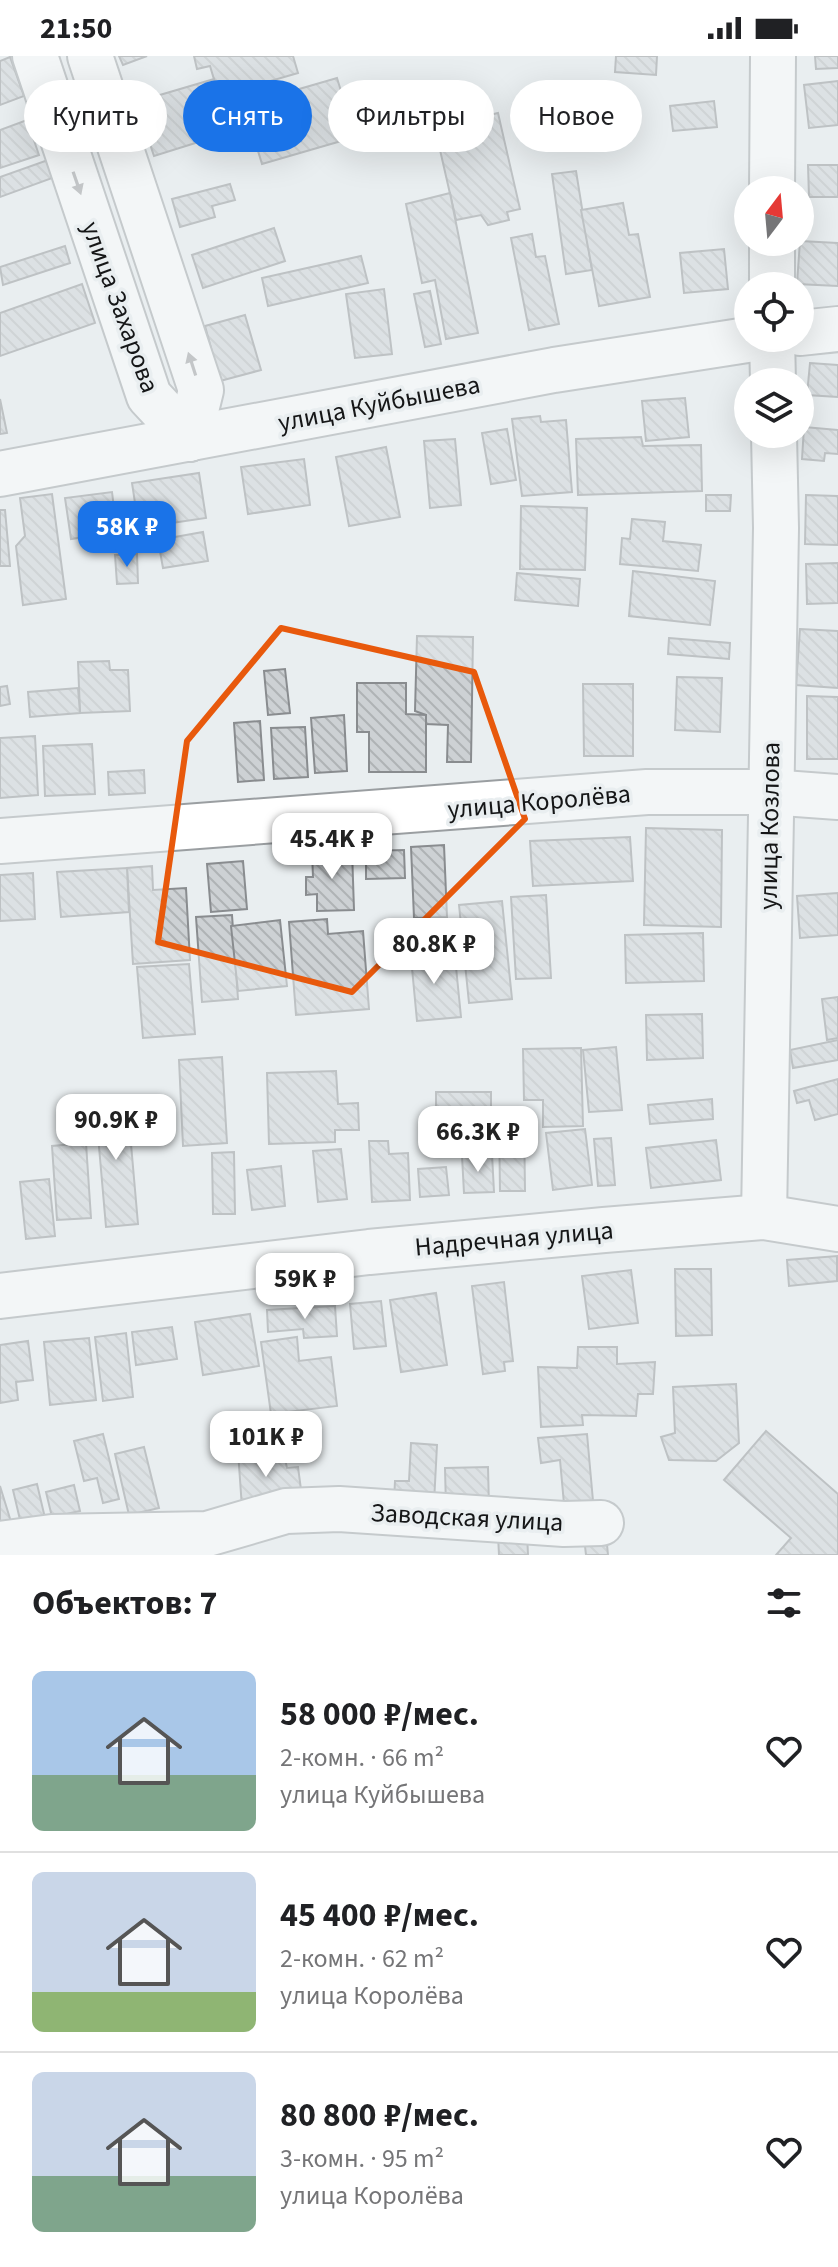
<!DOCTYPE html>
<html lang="ru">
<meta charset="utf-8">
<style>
body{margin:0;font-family:"Source Sans 3",sans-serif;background:#f6f6f6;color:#202124;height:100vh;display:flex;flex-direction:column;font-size:30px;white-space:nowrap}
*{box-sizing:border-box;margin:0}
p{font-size:26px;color:#757577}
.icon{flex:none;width:44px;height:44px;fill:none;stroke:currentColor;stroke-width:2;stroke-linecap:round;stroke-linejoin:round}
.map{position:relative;height:1499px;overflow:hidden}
.sheet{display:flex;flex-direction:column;background:#fff;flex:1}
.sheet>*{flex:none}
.guide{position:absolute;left:24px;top:24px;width:790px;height:72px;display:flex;gap:16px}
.needle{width:52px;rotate:16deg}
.fabs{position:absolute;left:734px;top:120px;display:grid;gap:16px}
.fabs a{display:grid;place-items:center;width:80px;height:80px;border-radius:50%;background:#fff;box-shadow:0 8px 32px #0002;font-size:40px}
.price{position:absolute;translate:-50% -68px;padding:0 18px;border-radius:16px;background:#fff;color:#222;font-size:26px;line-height:52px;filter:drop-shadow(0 2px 4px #0008)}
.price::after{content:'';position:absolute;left:50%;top:48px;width:24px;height:18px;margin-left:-12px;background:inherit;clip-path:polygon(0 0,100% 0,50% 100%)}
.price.current{background:#1a73e8;color:#fff}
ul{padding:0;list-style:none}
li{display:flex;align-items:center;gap:24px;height:200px;padding:0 32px}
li+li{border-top:2px solid #e0e0e0}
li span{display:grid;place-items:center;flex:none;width:224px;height:160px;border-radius:12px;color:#555}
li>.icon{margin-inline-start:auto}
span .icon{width:96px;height:96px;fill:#fffc;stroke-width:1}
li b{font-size:34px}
h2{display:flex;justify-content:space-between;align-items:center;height:96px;padding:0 32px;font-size:34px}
.tag{padding:0 28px;border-radius:36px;background:#fff;box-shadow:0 8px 32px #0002;font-size:28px;line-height:72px}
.tag.current{background:#1a73e8;color:#fff}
.status{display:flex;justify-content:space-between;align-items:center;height:56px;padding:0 40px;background:#fff;direction:ltr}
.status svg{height:22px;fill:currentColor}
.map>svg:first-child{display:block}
</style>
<div class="status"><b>21:50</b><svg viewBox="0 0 49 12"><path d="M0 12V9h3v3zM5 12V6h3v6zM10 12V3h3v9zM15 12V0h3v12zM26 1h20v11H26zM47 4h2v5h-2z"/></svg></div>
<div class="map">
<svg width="838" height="1499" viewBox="0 0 838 1499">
<defs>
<pattern id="building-back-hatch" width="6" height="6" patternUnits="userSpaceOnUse" patternTransform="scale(2)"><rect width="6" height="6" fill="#cdd1d4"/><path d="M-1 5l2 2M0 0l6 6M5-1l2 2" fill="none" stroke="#afb3b5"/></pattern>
</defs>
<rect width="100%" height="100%" fill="#e9eef0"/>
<!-- building -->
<g fill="url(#building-back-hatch)" stroke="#898c8f" stroke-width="2">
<path d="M 119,0 L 147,0 L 123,9 Z"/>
<path d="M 194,0 L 293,0 L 298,17 L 219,40 L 210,10 L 197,13 Z"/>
<path d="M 616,0 L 657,0 L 656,19 L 615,16 Z"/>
<path d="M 815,0 L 838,0 L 838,12 L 816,13 Z"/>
<path d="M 10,1 L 24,40 L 0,49 L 0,5 Z"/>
<path d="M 337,22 L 355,81 L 262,108 L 244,49 Z"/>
<path d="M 214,23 L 219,40 L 229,37 L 240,73 L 154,100 L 136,46 Z"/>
<path d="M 838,25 L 838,69 L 809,72 L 804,29 Z"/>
<path d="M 714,45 L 717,71 L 673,75 L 670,50 Z"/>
<path d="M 498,57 L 520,153 L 507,156 L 509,164 L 488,169 L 481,159 L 456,164 L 435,72 Z"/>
<path d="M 27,64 L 39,99 L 0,112 L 0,74 Z"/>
<path d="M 48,104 L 55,121 L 0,141 L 0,121 Z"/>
<path d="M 808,109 L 838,109 L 838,141 L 809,141 Z"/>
<path d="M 576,115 L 592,214 L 566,218 L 552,118 Z"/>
<path d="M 230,128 L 235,144 L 212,150 L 215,161 L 180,171 L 172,143 Z"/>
<path d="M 450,137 L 478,277 L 446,283 L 435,224 L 422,227 L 406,148 Z"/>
<path d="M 623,147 L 629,179 L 638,178 L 650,241 L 599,250 L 581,154 Z"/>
<path d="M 274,172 L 285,205 L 203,232 L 192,199 Z"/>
<path d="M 532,178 L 536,201 L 545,200 L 559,268 L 529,274 L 511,182 Z"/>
<path d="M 800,185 L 838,187 L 838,230 L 797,228 Z"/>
<path d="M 65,190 L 70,207 L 3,229 L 0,211 Z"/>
<path d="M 724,193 L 728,233 L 684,237 L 680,197 Z"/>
<path d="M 361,200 L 368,227 L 268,250 L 262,222 Z"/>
<path d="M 82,228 L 95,267 L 0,300 L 0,257 Z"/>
<path d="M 384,233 L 392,298 L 355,302 L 346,238 Z"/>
<path d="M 430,235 L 441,288 L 425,291 L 414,238 Z"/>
<path d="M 245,259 L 261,314 L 220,325 L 205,270 Z"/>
<path d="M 810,307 L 838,309 L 838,341 L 807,339 Z"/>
<path d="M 685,342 L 689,381 L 646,385 L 642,345 Z"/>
<path d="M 0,343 L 7,377 L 0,378 Z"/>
<path d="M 540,360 L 541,366 L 566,364 L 572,436 L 522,440 L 512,363 Z"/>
<path d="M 804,371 L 838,374 L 838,398 L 825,397 L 824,405 L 802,403 Z"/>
<path d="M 507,373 L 516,424 L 491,428 L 482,377 Z"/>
<path d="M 641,381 L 643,390 L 701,389 L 702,435 L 578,439 L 576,383 Z"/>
<path d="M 455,383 L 461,449 L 430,452 L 424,385 Z"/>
<path d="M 386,391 L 400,461 L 349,470 L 336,401 Z"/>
<path d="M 304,403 L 310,449 L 248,458 L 241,411 Z"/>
<path d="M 199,417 L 206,462 L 151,470 L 149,459 L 137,460 L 132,427 Z"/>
<path d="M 112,436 L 117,476 L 71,483 L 65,442 Z"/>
<path d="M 52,438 L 66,543 L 23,549 L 16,490 L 25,480 L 20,442 Z"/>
<path d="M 706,439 L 731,439 L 730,455 L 706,455 Z"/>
<path d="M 806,439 L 838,440 L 838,489 L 805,488 Z"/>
<path d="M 521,450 L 587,452 L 585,514 L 520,513 Z"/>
<path d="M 0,454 L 5,454 L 10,510 L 0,510 Z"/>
<path d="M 632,463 L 665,466 L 663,485 L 701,489 L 698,515 L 620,508 L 622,482 L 630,483 Z"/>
<path d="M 203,476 L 208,505 L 163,512 L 158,484 Z"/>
<path d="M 137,498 L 138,527 L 117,528 L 115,499 Z"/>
<path d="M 838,507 L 838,547 L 807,548 L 806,508 Z"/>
<path d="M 633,515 L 715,525 L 710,569 L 629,560 Z"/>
<path d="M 517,517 L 580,523 L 578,550 L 515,544 Z"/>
<path d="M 800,573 L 838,575 L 838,632 L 796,629 Z"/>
<path d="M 417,580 L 473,581 L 471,706 L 447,706 L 448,669 L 426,668 L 426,659 L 415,655 Z"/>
<path d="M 669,582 L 730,587 L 729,603 L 668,598 Z"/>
<path d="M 109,605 L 110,614 L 128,614 L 130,655 L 80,657 L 78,606 Z"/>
<path d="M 285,613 L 290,657 L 268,659 L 264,615 Z"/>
<path d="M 677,621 L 722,622 L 720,676 L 675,674 Z"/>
<path d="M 357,627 L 406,627 L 406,658 L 426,659 L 426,716 L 369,716 L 369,676 L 357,676 Z"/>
<path d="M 583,628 L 633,628 L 633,700 L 584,700 Z"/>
<path d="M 7,630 L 10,648 L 0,650 L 0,631 Z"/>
<path d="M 78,632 L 80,657 L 30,661 L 28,636 Z"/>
<path d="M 807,640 L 838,641 L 838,703 L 807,703 Z"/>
<path d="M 344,659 L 347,715 L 315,717 L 311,662 Z"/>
<path d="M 260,665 L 264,724 L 238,726 L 234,667 Z"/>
<path d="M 305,671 L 308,721 L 274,723 L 271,672 Z"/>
<path d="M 35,680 L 38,739 L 0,742 L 0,682 Z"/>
<path d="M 92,688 L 95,738 L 45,740 L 43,690 Z"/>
<path d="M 144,714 L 145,737 L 109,739 L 108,716 Z"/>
<path d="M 646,772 L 722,774 L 721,871 L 644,869 Z"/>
<path d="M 630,781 L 633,825 L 533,830 L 530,785 Z"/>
<path d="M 444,789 L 447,861 L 414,862 L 411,791 Z"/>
<path d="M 352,794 L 354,854 L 317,855 L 317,838 L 306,839 L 306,821 L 313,821 L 312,796 Z"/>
<path d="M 404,794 L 405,822 L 366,823 L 366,795 Z"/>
<path d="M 243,805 L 247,853 L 211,856 L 207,808 Z"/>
<path d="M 152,810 L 153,834 L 186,832 L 190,904 L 133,908 L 127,812 Z"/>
<path d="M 127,812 L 129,856 L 61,861 L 57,816 Z"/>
<path d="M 33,817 L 35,863 L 0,865 L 0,819 Z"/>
<path d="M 838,837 L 838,879 L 800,882 L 797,840 Z"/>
<path d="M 546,839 L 551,922 L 516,923 L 511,841 Z"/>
<path d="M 502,845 L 512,943 L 469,947 L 459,849 Z"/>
<path d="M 232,859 L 238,943 L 202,946 L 196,861 Z"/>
<path d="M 327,863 L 328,878 L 363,875 L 369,953 L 296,959 L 289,866 Z"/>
<path d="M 280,864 L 287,930 L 238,935 L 231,870 Z"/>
<path d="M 703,877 L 704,925 L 626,927 L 625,879 Z"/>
<path d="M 437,888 L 439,913 L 456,911 L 461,961 L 417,965 L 410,891 Z"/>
<path d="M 189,908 L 195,978 L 143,982 L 137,911 Z"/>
<path d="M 838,941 L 838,982 L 827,984 L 822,943 Z"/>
<path d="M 702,958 L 703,1002 L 647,1004 L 646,959 Z"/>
<path d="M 838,984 L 838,1004 L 793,1012 L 790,994 Z"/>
<path d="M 616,991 L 622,1054 L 589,1056 L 583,994 Z"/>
<path d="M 581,992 L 583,1070 L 543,1071 L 543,1044 L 524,1044 L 523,993 Z"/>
<path d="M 222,1001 L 227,1087 L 183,1090 L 179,1004 Z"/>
<path d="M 336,1015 L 338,1048 L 358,1047 L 359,1074 L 335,1074 L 335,1086 L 269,1088 L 267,1017 Z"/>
<path d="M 838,1023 L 838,1058 L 815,1064 L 809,1044 L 797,1047 L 794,1035 Z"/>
<rect x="436" y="1036" width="55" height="32"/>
<path d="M 127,1042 L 138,1168 L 106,1171 L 95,1045 Z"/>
<path d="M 712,1043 L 713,1063 L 650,1068 L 648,1049 Z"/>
<path d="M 524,1061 L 525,1135 L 500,1135 L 499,1062 Z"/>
<path d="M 585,1073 L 592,1129 L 553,1134 L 546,1077 Z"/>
<path d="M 611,1082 L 615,1129 L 598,1130 L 594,1083 Z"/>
<path d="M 716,1084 L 721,1124 L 651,1132 L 646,1092 Z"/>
<path d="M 369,1085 L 388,1085 L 389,1098 L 408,1097 L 410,1144 L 372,1146 Z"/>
<path d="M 86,1087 L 91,1162 L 57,1164 L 52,1090 Z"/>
<path d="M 341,1093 L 347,1143 L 318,1146 L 313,1095 Z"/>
<path d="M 234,1096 L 235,1158 L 213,1158 L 212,1097 Z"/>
<path d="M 492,1098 L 494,1136 L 464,1137 L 462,1100 Z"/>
<path d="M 281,1110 L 285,1150 L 252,1154 L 247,1114 Z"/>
<path d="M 446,1111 L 449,1139 L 420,1141 L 418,1113 Z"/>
<path d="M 49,1123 L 55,1180 L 26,1183 L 20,1126 Z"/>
<path d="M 837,1200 L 837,1225 L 789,1230 L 787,1204 Z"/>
<path d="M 675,1213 L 711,1213 L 712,1279 L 676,1280 Z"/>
<path d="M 631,1214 L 638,1267 L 589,1273 L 582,1220 Z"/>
<path d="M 504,1226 L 513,1305 L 504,1306 L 505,1315 L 483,1318 L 472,1230 Z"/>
<path d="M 436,1237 L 447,1309 L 401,1316 L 390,1244 Z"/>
<path d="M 381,1245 L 386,1290 L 354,1293 L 350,1248 Z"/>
<path d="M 335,1250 L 337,1280 L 304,1282 L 303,1273 L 268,1276 L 267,1254 Z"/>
<path d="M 250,1258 L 259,1310 L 203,1319 L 195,1266 Z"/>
<path d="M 172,1271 L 177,1303 L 136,1309 L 132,1276 Z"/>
<path d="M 126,1277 L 133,1341 L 103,1345 L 95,1281 Z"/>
<path d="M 297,1281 L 299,1305 L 331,1301 L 337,1350 L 271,1358 L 261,1286 Z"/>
<path d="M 89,1282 L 96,1344 L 50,1349 L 44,1286 Z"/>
<path d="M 28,1285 L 33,1324 L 16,1326 L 18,1344 L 0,1347 L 0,1289 Z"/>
<path d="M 578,1291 L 617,1291 L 617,1308 L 655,1306 L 653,1338 L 638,1338 L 636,1360 L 582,1359 L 583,1369 L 541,1371 L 538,1311 L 577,1312 Z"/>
<path d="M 736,1328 L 739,1387 L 716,1405 L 669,1404 L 661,1381 L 675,1377 L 673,1331 Z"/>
<path d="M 766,1375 L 838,1438 L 838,1499 L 776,1499 L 791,1482 L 724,1424 Z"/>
<path d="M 103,1378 L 119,1443 L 103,1447 L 97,1422 L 84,1425 L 74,1385 Z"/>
<path d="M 587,1378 L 594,1456 L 565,1459 L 560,1404 L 541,1407 L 538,1382 Z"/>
<path d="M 411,1387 L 437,1389 L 434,1447 L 394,1445 L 395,1425 L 409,1425 Z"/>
<path d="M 266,1390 L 269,1405 L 285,1403 L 287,1412 L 298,1411 L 302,1441 L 242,1452 L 238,1395 Z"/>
<path d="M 144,1391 L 159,1452 L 129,1459 L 115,1398 Z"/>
<path d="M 488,1411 L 489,1451 L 446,1452 L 445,1412 Z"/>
<path d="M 37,1428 L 45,1462 L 21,1468 L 13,1434 Z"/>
<path d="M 74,1429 L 80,1455 L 52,1461 L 46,1436 Z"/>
<path d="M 0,1430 L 12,1469 L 0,1473 Z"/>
<path d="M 527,1477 L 528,1499 L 499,1499 L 498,1479 Z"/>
<path d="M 606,1478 L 608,1499 L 586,1499 L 584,1481 Z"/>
</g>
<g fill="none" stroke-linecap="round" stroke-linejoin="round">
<defs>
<g id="minor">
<path d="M 35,0 L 149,340 L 189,383"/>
<path d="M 90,0 L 201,334 L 189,383"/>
<path d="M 772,134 L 773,0"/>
<path d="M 772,230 L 772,186"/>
<path d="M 800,277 L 838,273"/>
<path d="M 772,282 L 773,326"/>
<path d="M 0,418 L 554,314 L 760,282"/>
<path d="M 0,785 L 647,736 L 769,736 L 838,741"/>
<path d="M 764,1161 L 776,472 L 774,378"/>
<path d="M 0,1240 L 369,1196 L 604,1174 L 764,1161 L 838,1173"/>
<path d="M 0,1488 L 52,1481 L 207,1478 L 286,1455 L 339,1453 L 564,1468 L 601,1467"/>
</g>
</defs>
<!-- minor casing -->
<use href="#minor" stroke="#9a9ea1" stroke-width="48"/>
<!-- minor -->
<use href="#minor" stroke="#fff" stroke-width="44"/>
</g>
<!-- one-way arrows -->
<defs><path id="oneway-solid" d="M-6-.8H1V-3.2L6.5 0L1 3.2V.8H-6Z" transform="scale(2)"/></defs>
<g fill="#969697">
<use href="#oneway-solid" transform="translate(77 127) rotate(71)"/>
<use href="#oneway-solid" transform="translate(192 308) rotate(-108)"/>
</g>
<!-- marked area -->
<path d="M0 0H838V1499H0ZM 281,572 L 474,616 L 525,763 L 352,936 L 158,886 L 187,685 Z" fill="#e9eef0" fill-opacity=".55" fill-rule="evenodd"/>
<path fill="none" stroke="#e8590c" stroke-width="6" stroke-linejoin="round" d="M 281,572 L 474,616 L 525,763 L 352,936 L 158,886 L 187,685 Z"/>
<g text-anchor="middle" stroke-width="7" stroke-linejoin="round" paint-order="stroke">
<!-- street labels -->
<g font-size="26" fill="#151617" stroke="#e9eef0">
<text transform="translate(121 251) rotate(70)" y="9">улица Захарова</text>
<text transform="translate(379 347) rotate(-11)" y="9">улица Куйбышева</text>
<text transform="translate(539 745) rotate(-5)" y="9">улица Королёва</text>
<text transform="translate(769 770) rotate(-89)" y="9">улица Козлова</text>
<text transform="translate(514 1182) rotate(-5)" y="9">Надречная улица</text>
<text transform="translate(467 1461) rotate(3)" y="9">Заводская улица</text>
</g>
</g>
</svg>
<div class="fabs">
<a><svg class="needle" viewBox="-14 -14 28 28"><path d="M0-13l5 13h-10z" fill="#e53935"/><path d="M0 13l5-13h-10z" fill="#757577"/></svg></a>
<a><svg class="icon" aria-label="locate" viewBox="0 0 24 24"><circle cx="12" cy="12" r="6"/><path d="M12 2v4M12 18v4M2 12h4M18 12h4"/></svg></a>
<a><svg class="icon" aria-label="layers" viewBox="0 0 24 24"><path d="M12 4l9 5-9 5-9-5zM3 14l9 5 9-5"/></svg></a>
</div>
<b class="price current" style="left:127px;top:513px">58K ₽</b>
<b class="price" style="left:332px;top:825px">45.4K ₽</b>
<b class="price" style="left:434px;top:930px">80.8K ₽</b>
<b class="price" style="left:116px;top:1106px">90.9K ₽</b>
<b class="price" style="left:478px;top:1118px">66.3K ₽</b>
<b class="price" style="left:305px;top:1265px">59K ₽</b>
<b class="price" style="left:266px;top:1423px">101K ₽</b>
<div class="guide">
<a class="tag">Купить</a>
<a class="tag current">Снять</a>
<a class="tag">Фильтры</a>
<a class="tag">Новое</a>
</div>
</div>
<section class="sheet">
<h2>Объектов: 7<svg class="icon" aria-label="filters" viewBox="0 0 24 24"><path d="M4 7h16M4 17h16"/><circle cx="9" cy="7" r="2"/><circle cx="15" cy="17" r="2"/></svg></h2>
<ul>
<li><span style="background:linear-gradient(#a9c7e8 65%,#7fa58c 0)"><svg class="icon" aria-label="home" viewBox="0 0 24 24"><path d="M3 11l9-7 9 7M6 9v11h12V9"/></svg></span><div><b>58 000 ₽/мес.</b><p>2-комн. · 66 m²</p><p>улица Куйбышева</p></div><svg class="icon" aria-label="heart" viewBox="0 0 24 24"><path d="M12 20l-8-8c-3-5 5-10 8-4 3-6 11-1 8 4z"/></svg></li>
<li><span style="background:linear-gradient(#c9d6e8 75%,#8fb573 0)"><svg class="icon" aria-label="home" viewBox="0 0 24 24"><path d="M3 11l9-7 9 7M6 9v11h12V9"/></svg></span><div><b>45 400 ₽/мес.</b><p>2-комн. · 62 m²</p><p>улица Королёва</p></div><svg class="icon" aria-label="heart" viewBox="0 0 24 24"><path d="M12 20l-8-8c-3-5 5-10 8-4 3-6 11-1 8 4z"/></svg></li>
<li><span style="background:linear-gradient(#c9d6e8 65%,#7fa58c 0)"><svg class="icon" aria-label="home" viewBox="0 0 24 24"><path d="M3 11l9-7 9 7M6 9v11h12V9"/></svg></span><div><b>80 800 ₽/мес.</b><p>3-комн. · 95 m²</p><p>улица Королёва</p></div><svg class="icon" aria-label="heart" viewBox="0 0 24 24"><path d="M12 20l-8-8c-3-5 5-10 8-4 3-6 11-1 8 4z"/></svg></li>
</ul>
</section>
